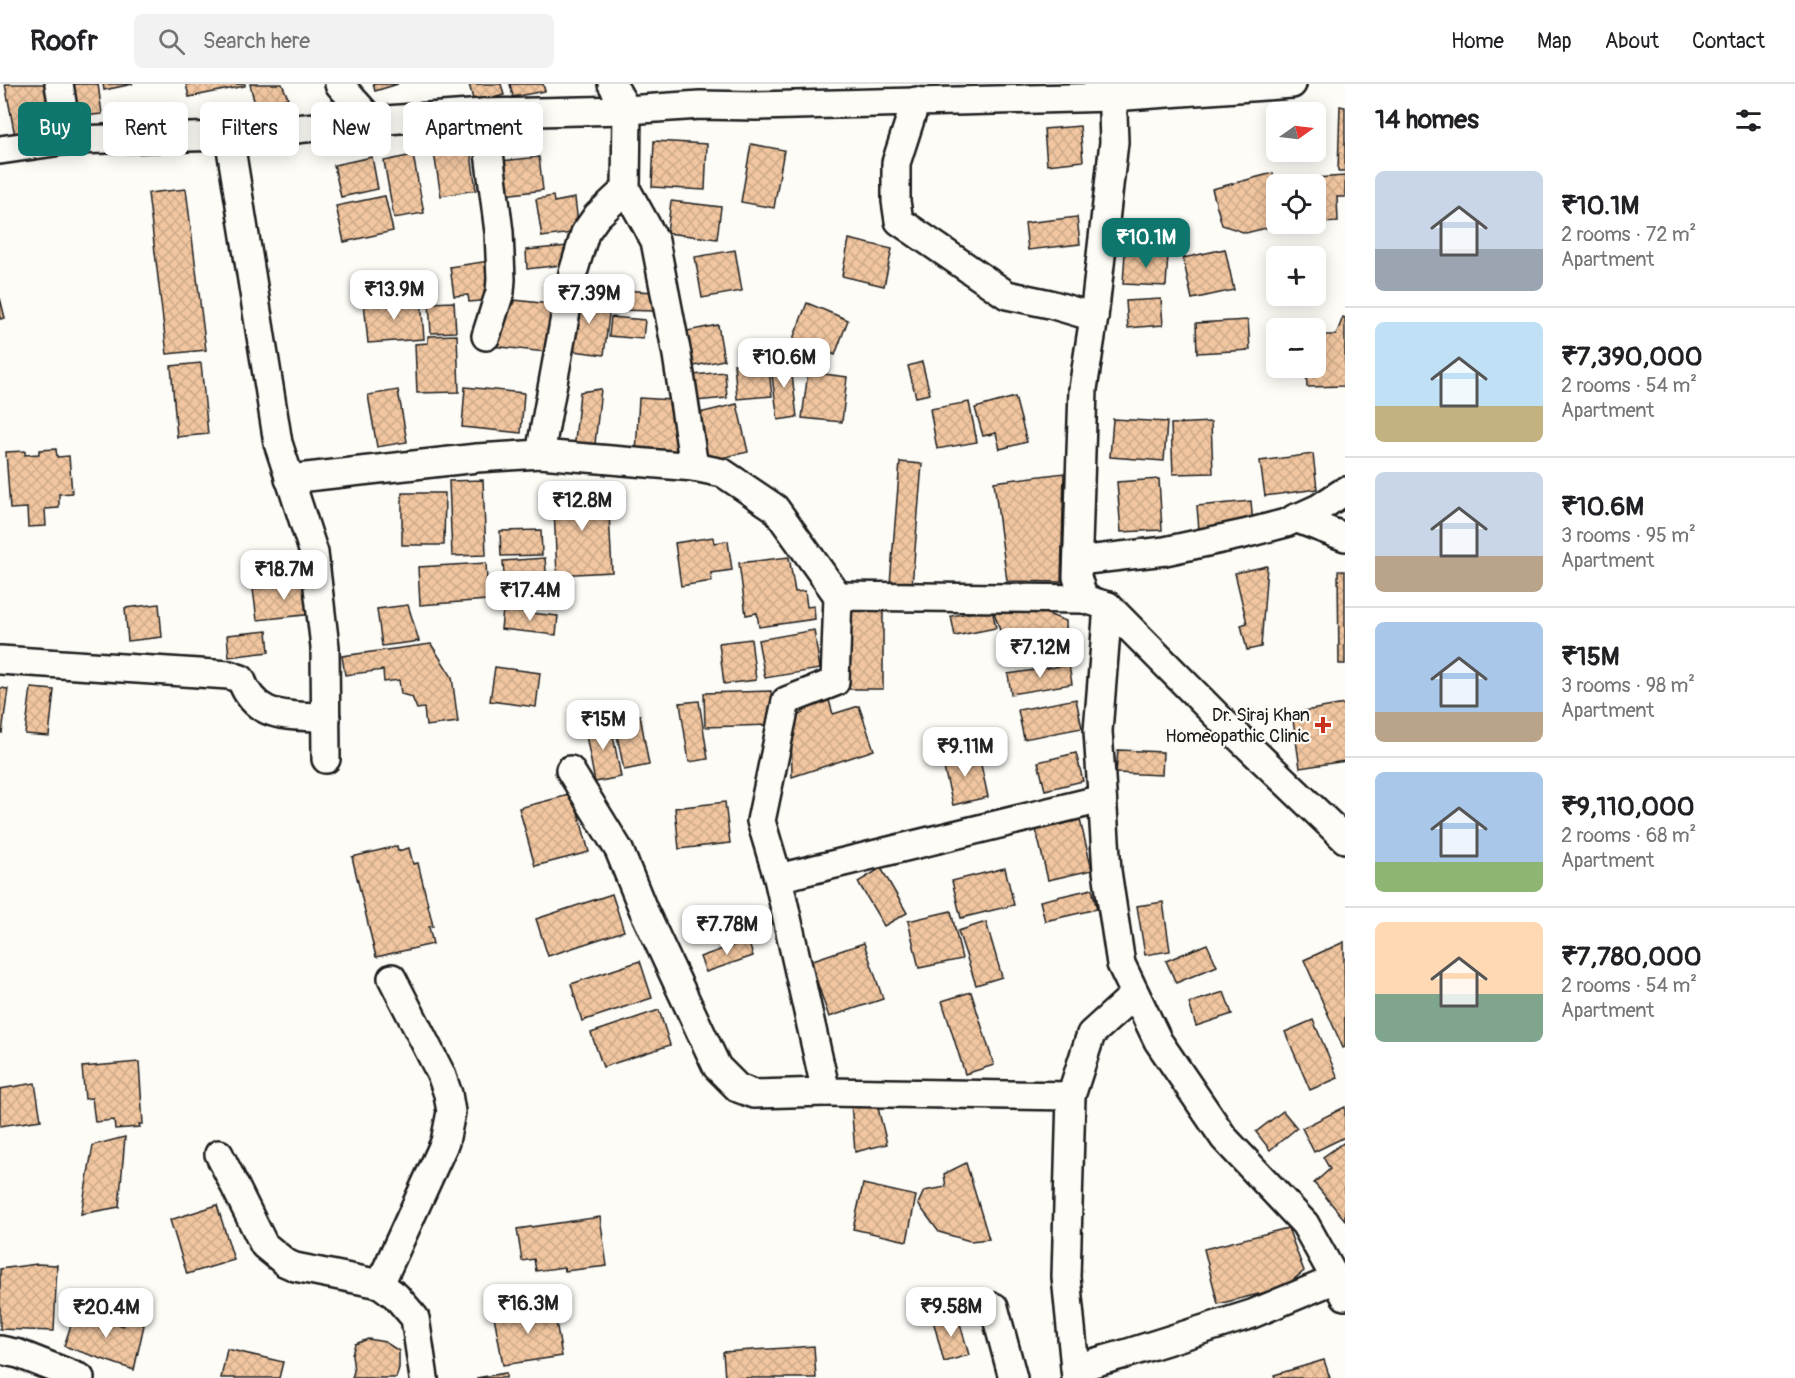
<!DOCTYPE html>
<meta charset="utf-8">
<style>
body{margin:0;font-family:Pangolin,sans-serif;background:#f2f2f2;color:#202124;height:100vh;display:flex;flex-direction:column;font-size:22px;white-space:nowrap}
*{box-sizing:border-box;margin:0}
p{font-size:20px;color:#757577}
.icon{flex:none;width:33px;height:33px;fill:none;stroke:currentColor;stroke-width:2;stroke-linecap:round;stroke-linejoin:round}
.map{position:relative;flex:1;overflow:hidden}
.drawer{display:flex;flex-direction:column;background:#fff;width:450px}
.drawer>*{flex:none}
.banner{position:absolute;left:18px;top:18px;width:570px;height:54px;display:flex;gap:12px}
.needle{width:39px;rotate:76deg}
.buttons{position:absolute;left:1266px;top:18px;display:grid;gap:12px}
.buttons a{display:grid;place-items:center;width:60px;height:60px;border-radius:9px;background:#fff;box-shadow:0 3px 15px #0003;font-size:30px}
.price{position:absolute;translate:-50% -51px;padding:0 14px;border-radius:12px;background:#fff;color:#222;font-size:20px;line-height:39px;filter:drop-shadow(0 2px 3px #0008)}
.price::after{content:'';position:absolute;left:50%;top:36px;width:18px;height:14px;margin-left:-9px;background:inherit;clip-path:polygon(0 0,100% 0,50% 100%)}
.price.active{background:#0f766e;color:#fff}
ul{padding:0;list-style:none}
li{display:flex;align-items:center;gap:18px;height:150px;padding:0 30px}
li+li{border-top:2px solid #e0e0e0}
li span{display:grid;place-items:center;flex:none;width:168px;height:120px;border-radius:9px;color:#555}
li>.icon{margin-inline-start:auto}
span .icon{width:72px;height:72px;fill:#fffc;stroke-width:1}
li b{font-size:26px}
h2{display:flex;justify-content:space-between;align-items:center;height:72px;padding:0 30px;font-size:26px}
.pill{padding:0 21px;border-radius:9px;background:#fff;box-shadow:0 3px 15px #0003;font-size:21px;line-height:54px}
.pill.active{background:#0f766e;color:#fff}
header{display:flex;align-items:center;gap:36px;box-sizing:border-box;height:84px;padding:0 30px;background:#fff;border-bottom:2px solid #e0e0e0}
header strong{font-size:28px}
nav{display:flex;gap:33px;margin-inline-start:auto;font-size:21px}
.search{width:420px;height:54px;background:#f2f2f2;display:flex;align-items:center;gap:15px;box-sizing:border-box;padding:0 21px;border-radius:9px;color:#757577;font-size:22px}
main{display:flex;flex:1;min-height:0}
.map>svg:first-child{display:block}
</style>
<header>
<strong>Roofr</strong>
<div class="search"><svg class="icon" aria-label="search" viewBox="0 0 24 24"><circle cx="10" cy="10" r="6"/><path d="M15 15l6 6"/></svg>Search here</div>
<nav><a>Home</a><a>Map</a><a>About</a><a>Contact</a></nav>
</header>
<main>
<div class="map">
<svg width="1345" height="1294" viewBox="0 0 1345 1294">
<defs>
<pattern id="building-cross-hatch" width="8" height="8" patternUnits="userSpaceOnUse" patternTransform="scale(1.5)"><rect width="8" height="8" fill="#f1c6a0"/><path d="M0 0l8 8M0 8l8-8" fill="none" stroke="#ceaa89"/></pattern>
</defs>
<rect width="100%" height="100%" fill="#fdfcf7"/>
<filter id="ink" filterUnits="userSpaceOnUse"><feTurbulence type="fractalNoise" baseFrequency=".0167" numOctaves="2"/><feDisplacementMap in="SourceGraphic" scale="12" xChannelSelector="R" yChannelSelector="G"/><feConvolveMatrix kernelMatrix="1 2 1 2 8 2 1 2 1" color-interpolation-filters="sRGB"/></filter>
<g filter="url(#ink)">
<!-- building -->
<g fill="url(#building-cross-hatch)" stroke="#1c1c1c" stroke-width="1.5">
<path d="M 5,0 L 46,0 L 55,45 L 15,52 Z"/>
<path d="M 68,0 L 98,0 L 102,30 L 72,33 Z"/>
<path d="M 103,0 L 133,0 L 104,6 Z"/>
<path d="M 186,0 L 245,0 L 245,2 L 189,13 Z"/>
<path d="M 250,0 L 282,0 L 288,14 L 255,21 Z"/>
<path d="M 373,0 L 398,0 L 375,7 Z"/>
<path d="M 469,0 L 501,0 L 504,11 L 474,19 Z"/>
<path d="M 510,0 L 543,0 L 545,7 L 513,13 Z"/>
<path d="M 1340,22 L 1345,23 L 1345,87 L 1338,87 Z"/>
<path d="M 1080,42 L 1083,77 L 1047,81 L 1044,45 Z"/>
<path d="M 654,57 L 707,60 L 705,106 L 652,103 Z"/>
<path d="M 751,60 L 784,66 L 774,124 L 741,118 Z"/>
<path d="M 470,63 L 476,106 L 441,112 L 434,69 Z"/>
<path d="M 413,71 L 424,129 L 394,134 L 384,77 Z"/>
<path d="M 372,73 L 378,105 L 341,113 L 334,81 Z"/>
<path d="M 539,73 L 543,106 L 505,111 L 501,77 Z"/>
<path d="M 1273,89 L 1276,101 L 1276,140 L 1282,140 L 1246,149 L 1222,141 L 1212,105 Z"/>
<path d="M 1345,92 L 1345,113 L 1337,113 L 1338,138 L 1317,139 L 1315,94 Z"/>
<path d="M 186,105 L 206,266 L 167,270 L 148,109 Z"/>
<path d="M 385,112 L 393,147 L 344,158 L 336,122 Z"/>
<path d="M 553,112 L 554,118 L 575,114 L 579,148 L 542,153 L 536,115 Z"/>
<path d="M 671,117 L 721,123 L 717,155 L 667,149 Z"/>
<path d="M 1077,133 L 1080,160 L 1028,166 L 1025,139 Z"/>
<path d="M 849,155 L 892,165 L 884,202 L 842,192 Z"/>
<path d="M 568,162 L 570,180 L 527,185 L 526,166 Z"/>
<path d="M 1225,165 L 1234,206 L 1192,215 L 1183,174 Z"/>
<path d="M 735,166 L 742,207 L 702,214 L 695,173 Z"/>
<path d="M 1125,168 L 1168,170 L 1166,202 L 1123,200 Z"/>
<path d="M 489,177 L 490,216 L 469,218 L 468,211 L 454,212 L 450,183 Z"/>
<path d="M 620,206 L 655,208 L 653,227 L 619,226 Z"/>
<path d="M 573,211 L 611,215 L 604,271 L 566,266 Z"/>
<path d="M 0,214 L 5,234 L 0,235 Z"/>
<path d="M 421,215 L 424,255 L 368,259 L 364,218 Z"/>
<path d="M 1161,215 L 1163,241 L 1128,244 L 1126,217 Z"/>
<path d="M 514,216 L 559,221 L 554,269 L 492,262 L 497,218 L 514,220 Z"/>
<path d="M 454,218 L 456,248 L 431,249 L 429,219 Z"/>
<path d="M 807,219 L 848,236 L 835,271 L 793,255 Z"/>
<path d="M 611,233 L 645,236 L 643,255 L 609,252 Z"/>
<path d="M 1343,233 L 1345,234 L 1345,302 L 1307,303 L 1306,284 L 1316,284 L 1316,251 L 1336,251 Z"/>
<path d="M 1248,236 L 1250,266 L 1197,269 L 1196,239 Z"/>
<path d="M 718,241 L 724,276 L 694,282 L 687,247 Z"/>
<path d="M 457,251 L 459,308 L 417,309 L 415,260 L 428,259 L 428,252 Z"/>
<path d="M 790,274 L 797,333 L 778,336 L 770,277 Z"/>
<path d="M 768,277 L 772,312 L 737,315 L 734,280 Z"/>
<path d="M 922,278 L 930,310 L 916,313 L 908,282 Z"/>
<path d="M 201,279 L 208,350 L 177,353 L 171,282 Z"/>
<path d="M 725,288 L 727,314 L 695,317 L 693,291 Z"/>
<path d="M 808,288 L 847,293 L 842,338 L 802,334 Z"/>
<path d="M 465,303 L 524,309 L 521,349 L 462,343 Z"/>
<path d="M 601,305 L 594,369 L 574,367 L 580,308 Z"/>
<path d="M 398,306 L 407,358 L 377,363 L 368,311 Z"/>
<path d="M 1015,313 L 1027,358 L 1000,365 L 996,349 L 983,352 L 975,324 Z"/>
<path d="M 639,314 L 672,316 L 677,371 L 636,368 Z"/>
<path d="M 969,318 L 977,358 L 937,365 L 930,325 Z"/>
<path d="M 737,320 L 748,368 L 703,378 L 691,331 Z"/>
<path d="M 1113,335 L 1167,338 L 1164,377 L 1110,373 Z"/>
<path d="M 1211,338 L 1213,389 L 1173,390 L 1171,340 Z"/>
<path d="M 56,365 L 57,373 L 69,372 L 72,409 L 59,410 L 59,424 L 45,425 L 46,442 L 28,443 L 27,424 L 10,425 L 6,368 L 25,367 L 25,371 L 39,370 L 39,366 Z"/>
<path d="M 1313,370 L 1317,405 L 1265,412 L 1260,377 Z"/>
<path d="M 900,378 L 922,380 L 912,502 L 890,500 Z"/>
<path d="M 1064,389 L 1061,498 L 1007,497 L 994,398 Z"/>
<path d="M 1159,395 L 1162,446 L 1121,448 L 1117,398 Z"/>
<path d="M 483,396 L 486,471 L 452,472 L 449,397 Z"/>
<path d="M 575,401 L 575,412 L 608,410 L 612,488 L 557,491 L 553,402 Z"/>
<path d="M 402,409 L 445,409 L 444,461 L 402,461 Z"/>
<path d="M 1251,417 L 1253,441 L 1199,446 L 1197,422 Z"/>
<path d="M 541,446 L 542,471 L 501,472 L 500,447 Z"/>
<path d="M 713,453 L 714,459 L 728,457 L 732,486 L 711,489 L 712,497 L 681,502 L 675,459 Z"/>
<path d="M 789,473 L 795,508 L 805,507 L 807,523 L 814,522 L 815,535 L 759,543 L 757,529 L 746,531 L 739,479 Z"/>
<path d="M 545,474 L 547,500 L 505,502 L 503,477 Z"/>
<path d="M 486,479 L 488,516 L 420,521 L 418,483 Z"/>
<path d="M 1267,482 L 1261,563 L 1247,566 L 1241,541 L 1247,539 L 1235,489 Z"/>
<path d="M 1338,487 L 1345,487 L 1345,580 L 1339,580 Z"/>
<path d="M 310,498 L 314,530 L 257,536 L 253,505 Z"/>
<path d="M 159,520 L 162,553 L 128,557 L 125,524 Z"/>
<path d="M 408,521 L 419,557 L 382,562 L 377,525 Z"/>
<path d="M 992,525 L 996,544 L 955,552 L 951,532 Z"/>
<path d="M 503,526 L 558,532 L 556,551 L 501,545 Z"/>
<rect x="846" y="526" width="37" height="79"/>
<path d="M 994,528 L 1042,528 L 1066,537 L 1067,573 L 1009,574 Z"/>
<path d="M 814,546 L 820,585 L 765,594 L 758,556 Z"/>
<path d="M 267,547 L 269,568 L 229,573 L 227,551 Z"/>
<path d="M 751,555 L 756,596 L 724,600 L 719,559 Z"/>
<path d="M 431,560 L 452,593 L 458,638 L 426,642 L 424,624 L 417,625 L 412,613 L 401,610 L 399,596 L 384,598 L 383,586 L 345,591 L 342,572 Z"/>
<path d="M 1069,581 L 1072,600 L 1011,610 L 1008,590 Z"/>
<path d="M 495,583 L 540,589 L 536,623 L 490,617 Z"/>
<path d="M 0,604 L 8,605 L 2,649 L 0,648 Z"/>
<path d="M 31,604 L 54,606 L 49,652 L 25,650 Z"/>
<path d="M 771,607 L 773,641 L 705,643 L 704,609 Z"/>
<path d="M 828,613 L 833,630 L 859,622 L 874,666 L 792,693 L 791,634 L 803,629 L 801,622 Z"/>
<path d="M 1076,615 L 1082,644 L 1024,655 L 1018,626 Z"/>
<path d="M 699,617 L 708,675 L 689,678 L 680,619 Z"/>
<path d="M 1345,620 L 1345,677 L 1300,684 L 1292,629 Z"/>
<path d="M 640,631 L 649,681 L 624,686 L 614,636 Z"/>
<path d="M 610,636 L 621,693 L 595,698 L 584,641 Z"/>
<path d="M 1118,666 L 1163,668 L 1162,691 L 1116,689 Z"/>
<path d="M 978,667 L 988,713 L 953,721 L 942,676 Z"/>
<path d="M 1076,669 L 1083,697 L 1045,706 L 1038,678 Z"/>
<path d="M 573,710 L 589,768 L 535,782 L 519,724 Z"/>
<path d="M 725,718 L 730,759 L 679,765 L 675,724 Z"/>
<path d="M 1080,736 L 1092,786 L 1048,796 L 1036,746 Z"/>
<path d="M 397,762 L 398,767 L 409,764 L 413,780 L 418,779 L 433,842 L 429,843 L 433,860 L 376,873 L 352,773 Z"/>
<path d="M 881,784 L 907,829 L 884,842 L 858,798 Z"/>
<path d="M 1005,784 L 1014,821 L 961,834 L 952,797 Z"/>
<path d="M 1092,805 L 1097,825 L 1045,837 L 1040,817 Z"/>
<path d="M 612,810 L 624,847 L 548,872 L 536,835 Z"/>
<path d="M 1163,818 L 1170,867 L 1145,871 L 1137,822 Z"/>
<path d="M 951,827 L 962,875 L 919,884 L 908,837 Z"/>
<path d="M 986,838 L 1002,893 L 976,901 L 958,847 Z"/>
<path d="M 748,856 L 753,872 L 706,888 L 700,873 Z"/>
<path d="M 1344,858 L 1345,963 L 1343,964 L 1304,876 Z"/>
<path d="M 864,859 L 883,915 L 829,933 L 810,877 Z"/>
<path d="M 1207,860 L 1217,882 L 1176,899 L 1166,877 Z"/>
<path d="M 640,877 L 652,914 L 582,937 L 571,900 Z"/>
<path d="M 971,908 L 994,981 L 965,990 L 942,917 Z"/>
<path d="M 1224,908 L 1232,930 L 1196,942 L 1189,919 Z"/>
<path d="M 659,926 L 670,961 L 603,983 L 591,949 Z"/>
<path d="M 1313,936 L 1338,994 L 1310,1006 L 1285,948 Z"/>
<path d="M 139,978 L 143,1040 L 139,1040 L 140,1043 L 115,1045 L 114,1036 L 95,1038 L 92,1014 L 85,1015 L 82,983 Z"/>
<path d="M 35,999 L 41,1036 L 0,1042 L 0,1005 Z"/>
<path d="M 875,1012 L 887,1060 L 855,1068 L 851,1019 Z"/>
<path d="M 1345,1023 L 1345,1053 L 1314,1068 L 1302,1044 Z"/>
<path d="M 1283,1027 L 1297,1044 L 1270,1066 L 1256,1048 Z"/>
<path d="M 125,1053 L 119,1123 L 81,1130 L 93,1061 Z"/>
<path d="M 1343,1059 L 1345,1062 L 1345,1136 L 1314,1099 L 1330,1085 L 1323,1073 Z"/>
<path d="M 966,1079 L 989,1155 L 970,1157 L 939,1148 L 918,1120 L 924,1107 L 946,1103 L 944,1090 Z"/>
<path d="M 863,1100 L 916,1112 L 907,1157 L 853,1145 Z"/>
<path d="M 217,1121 L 234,1176 L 187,1190 L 170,1136 Z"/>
<path d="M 600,1133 L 607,1182 L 565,1187 L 564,1183 L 536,1187 L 534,1175 L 522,1177 L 517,1145 Z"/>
<path d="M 1288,1144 L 1304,1187 L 1283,1204 L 1218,1220 L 1204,1165 Z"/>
<path d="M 37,1180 L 57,1181 L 54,1247 L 0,1245 L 0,1185 Z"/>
<path d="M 553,1220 L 562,1272 L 503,1281 L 494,1232 Z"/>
<path d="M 76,1226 L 123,1242 L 126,1235 L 144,1241 L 134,1286 L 64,1262 Z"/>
<path d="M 957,1229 L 969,1271 L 944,1278 L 933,1236 Z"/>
<path d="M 368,1255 L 385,1258 L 399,1267 L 399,1284 L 396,1294 L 352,1294 L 354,1287 L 352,1270 L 355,1260 Z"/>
<path d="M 814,1262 L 816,1294 L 725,1294 L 723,1268 Z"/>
<path d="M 227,1265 L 283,1278 L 279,1294 L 221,1294 Z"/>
<path d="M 1324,1276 L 1330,1294 L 1275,1294 L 1274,1291 Z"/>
<path d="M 506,1289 L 506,1294 L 476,1294 Z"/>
</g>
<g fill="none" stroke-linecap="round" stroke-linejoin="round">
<defs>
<g id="street">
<path d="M 59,0 L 68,56"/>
<path d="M 339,0 L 372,37"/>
<path d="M 612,0 L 627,26 L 626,105 L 655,157 L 677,271 L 694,383 L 723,389 L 775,424 L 838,512"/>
<path d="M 1112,0 L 1114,58 L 1094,233 L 1083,305 L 1077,493 L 1084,515 L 1108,522 L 1098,647 L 1107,787 L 1121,880 L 1158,957 L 1224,1054 L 1305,1140 L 1345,1212"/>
<path d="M 916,17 L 896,79 L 896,117 L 899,137 L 1007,211 L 1050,220 L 1094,233"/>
<path d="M 484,29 L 499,148 L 501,195 L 500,208 L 486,252"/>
<path d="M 229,52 L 278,359 L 314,469 L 325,563 L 326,675"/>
<path d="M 0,66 L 68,56 L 229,52 L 372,37 L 484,29 L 627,26 L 700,21 L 756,22 L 1113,13 L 1292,0"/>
<path d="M 540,370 L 573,189 L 585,149 L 597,132 L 626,105"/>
<path d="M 289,395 L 477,374 L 540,370 L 694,383"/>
<path d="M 1295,434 L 1345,453"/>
<path d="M 1078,477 L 1165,467 L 1244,450 L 1286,439 L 1319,424 L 1345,407"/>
<path d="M 1084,515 L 838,512 L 835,598 L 786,617 L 761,737 L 778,794 L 1102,715"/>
<path d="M 1108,522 L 1225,640 L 1345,755"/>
<path d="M 0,576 L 229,591 L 241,595 C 256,637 288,630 326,634"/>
<path d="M 570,686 L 619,766 L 643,825 L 717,983 L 738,1004 L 754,1010 L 826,1008"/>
<path d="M 778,794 L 826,1008 L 1071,1012"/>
<path d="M 219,1070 L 264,1161 L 286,1179 L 295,1183 L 380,1200 L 396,1212 L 415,1234 L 424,1294"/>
<path d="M 380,1200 L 445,1058 L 451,1028 L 448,1010 L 441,990 L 392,894"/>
<path d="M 994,1223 L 1013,1294"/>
<path d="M 0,1266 L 19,1270 L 80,1294"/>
<path d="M 1075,1284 L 1125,1270 L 1252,1230 L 1336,1195"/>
<path d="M 1076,1294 L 1066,1193 L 1071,1012 L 1091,950 L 1135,910"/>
</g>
</defs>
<!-- street casing -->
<use href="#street" stroke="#1c1c1c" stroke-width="32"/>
<!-- street -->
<use href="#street" stroke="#fdfcf7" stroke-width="27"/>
</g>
</g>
<!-- markers -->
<path fill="#c8321e" stroke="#fdfcf7" stroke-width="2" d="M1320 632h6v6h6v6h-6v6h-6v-6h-6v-6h6z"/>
<g text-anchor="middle" stroke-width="4.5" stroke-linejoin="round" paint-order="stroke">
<!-- poi labels -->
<g font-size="18" fill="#1c1c1c" stroke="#fdfcf7" text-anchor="end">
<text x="1310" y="637">Dr. Siraj Khan<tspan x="1310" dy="21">Homeopathic Clinic</tspan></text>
</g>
</g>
</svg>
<div class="buttons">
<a><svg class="needle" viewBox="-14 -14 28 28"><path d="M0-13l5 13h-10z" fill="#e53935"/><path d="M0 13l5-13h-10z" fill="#757577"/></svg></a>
<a><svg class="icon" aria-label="locate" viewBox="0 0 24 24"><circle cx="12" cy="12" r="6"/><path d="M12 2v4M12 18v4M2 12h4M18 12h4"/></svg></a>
<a>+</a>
<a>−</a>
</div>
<b class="price active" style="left:1146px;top:185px">₹10.1M</b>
<b class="price" style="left:394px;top:237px">₹13.9M</b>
<b class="price" style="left:589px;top:241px">₹7.39M</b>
<b class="price" style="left:784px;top:305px">₹10.6M</b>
<b class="price" style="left:582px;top:448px">₹12.8M</b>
<b class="price" style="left:284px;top:517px">₹18.7M</b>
<b class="price" style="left:530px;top:538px">₹17.4M</b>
<b class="price" style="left:1040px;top:595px">₹7.12M</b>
<b class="price" style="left:603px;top:667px">₹15M</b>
<b class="price" style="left:965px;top:694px">₹9.11M</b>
<b class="price" style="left:727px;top:872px">₹7.78M</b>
<b class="price" style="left:528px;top:1251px">₹16.3M</b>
<b class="price" style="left:951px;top:1254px">₹9.58M</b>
<b class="price" style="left:106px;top:1255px">₹20.4M</b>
<div class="banner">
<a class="pill active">Buy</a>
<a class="pill">Rent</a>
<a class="pill">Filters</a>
<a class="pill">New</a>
<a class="pill">Apartment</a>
</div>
</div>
<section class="drawer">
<h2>14 homes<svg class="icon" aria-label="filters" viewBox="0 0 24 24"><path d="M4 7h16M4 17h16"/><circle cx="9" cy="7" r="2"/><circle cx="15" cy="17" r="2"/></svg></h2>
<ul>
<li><span style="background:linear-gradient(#c9d6e8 65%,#9aa5b1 0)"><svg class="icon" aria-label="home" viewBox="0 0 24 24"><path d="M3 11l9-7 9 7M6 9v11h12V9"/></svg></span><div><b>₹10.1M</b><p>2 rooms · 72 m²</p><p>Apartment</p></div></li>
<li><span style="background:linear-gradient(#bfe0f5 70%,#c2b280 0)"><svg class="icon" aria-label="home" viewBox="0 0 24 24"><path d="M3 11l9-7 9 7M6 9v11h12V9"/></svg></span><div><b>₹7,390,000</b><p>2 rooms · 54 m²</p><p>Apartment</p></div></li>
<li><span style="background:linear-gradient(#c9d6e8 70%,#b9a48a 0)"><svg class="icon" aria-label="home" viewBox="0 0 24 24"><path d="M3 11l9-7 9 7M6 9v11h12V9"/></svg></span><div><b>₹10.6M</b><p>3 rooms · 95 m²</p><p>Apartment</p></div></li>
<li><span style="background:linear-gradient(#a9c7e8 75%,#b9a48a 0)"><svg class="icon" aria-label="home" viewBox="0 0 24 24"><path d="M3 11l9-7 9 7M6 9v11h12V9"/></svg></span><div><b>₹15M</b><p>3 rooms · 98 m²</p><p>Apartment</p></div></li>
<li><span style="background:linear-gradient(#a9c7e8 75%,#8fb573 0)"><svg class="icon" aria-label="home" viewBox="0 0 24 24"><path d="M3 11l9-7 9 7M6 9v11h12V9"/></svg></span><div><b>₹9,110,000</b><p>2 rooms · 68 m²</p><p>Apartment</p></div></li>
<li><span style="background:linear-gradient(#ffd9b3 60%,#7fa58c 0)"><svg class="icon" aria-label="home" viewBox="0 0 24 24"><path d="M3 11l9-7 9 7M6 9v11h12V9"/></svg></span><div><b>₹7,780,000</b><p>2 rooms · 54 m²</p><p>Apartment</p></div></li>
</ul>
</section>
</main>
